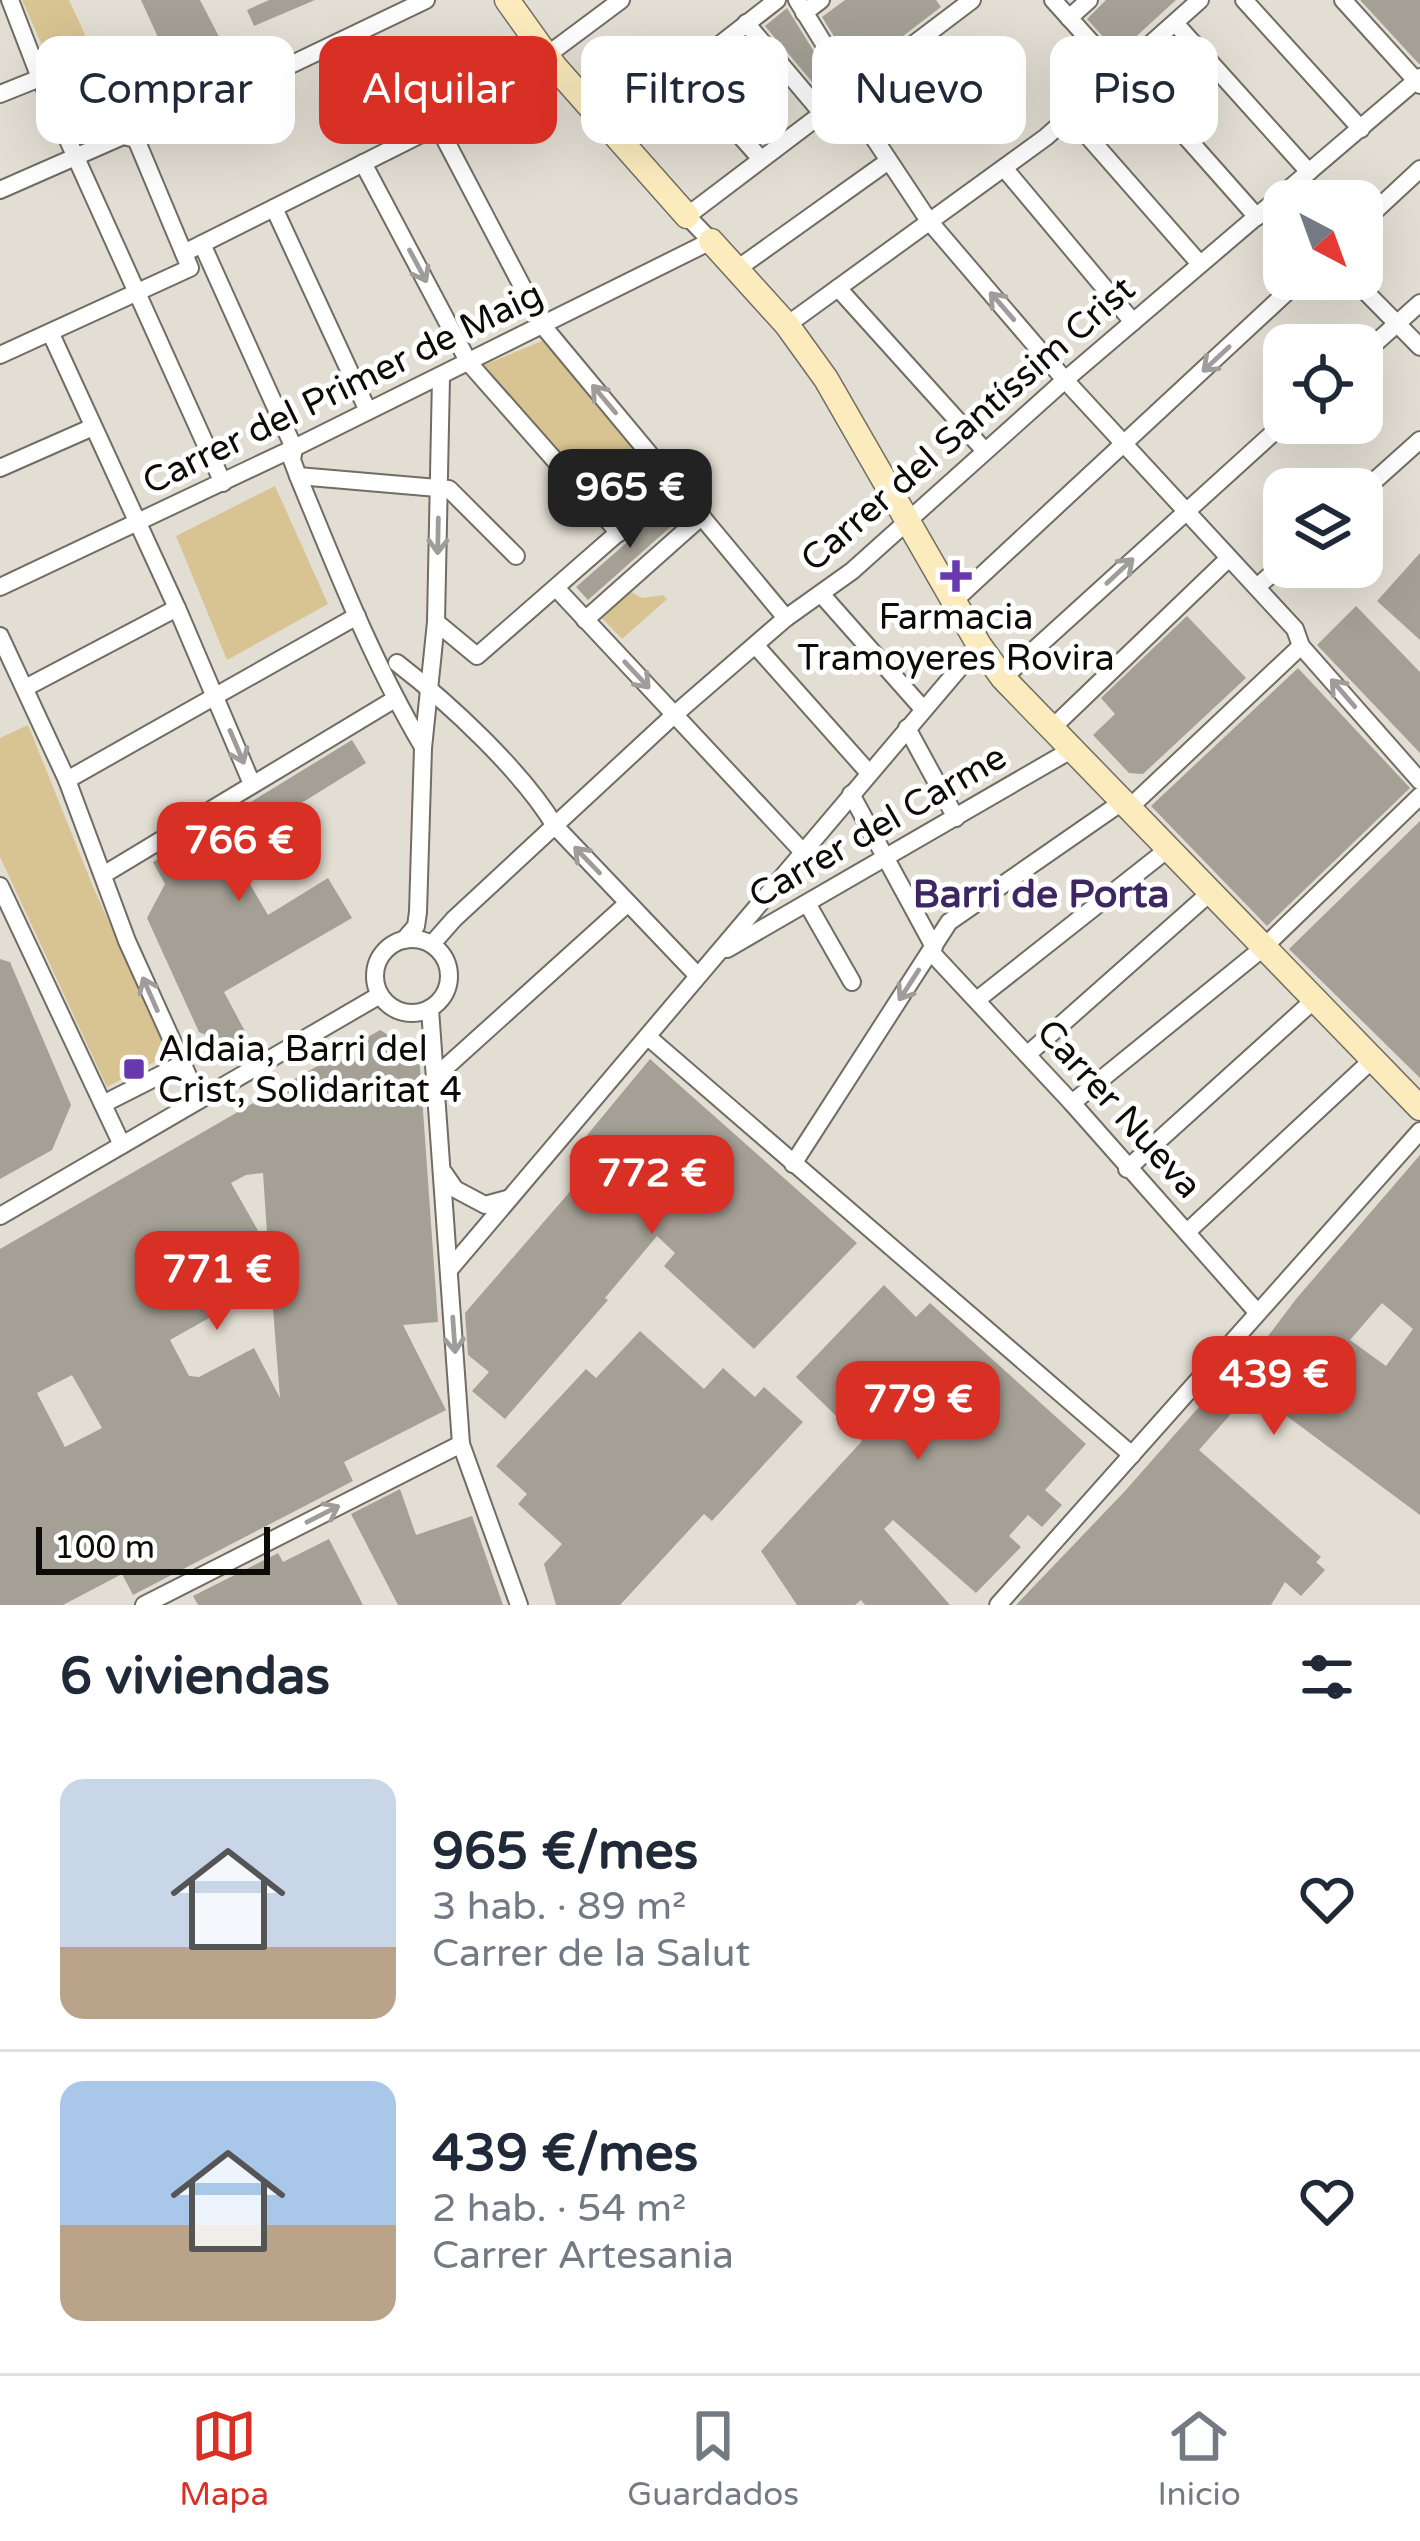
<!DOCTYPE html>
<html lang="es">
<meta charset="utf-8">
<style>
body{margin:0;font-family:"Varela Round",sans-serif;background:#f6f6f7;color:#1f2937;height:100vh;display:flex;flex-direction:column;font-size:45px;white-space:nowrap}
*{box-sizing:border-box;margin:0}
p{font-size:39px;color:#747a83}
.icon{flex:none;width:66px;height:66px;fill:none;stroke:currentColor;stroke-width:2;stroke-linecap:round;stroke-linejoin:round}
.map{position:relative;height:1605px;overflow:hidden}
.side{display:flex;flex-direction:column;background:#fff;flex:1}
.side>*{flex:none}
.hud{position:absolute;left:36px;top:36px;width:1350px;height:108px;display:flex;gap:24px}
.needle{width:78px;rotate:139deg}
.tools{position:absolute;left:1263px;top:180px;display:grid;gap:24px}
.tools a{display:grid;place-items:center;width:120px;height:120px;border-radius:24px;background:#fff;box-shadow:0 12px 48px #0002;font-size:60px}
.scale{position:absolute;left:36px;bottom:30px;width:234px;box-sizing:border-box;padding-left:12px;border:6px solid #0d0b08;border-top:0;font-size:33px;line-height:42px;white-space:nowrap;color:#0d0b08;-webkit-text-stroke:9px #fff;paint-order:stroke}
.price{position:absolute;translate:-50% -102px;padding:0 27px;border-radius:24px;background:#d93025;color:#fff;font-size:39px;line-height:78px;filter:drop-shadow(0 3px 6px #0008)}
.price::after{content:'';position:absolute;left:50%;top:72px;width:36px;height:27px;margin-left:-18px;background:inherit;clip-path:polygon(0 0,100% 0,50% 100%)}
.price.current{background:#222;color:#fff}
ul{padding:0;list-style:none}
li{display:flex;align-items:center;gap:36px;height:300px;padding:0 60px}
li+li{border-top:3px solid #e0e1e3}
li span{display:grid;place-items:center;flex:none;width:336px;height:240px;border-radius:24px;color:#555}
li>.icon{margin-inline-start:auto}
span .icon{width:144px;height:144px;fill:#fffc;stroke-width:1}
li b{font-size:51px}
h2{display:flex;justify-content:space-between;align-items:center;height:144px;padding:0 60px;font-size:51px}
.chip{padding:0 42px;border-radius:24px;background:#fff;box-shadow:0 12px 48px #0002;font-size:42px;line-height:108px}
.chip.current{background:#d93025;color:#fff}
.menu{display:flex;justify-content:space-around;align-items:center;height:168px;border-top:3px solid #e0e1e3;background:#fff;font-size:33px;color:#747a83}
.menu a{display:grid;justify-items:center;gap:6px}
.menu .current{color:#d93025}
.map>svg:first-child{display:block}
</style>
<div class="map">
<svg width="1420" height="1605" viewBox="0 0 1420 1605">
<rect width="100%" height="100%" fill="#e3ded3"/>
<!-- green -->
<g fill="#d8c392">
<path d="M 22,0 L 69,0 L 123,117 L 83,137 Z"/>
<path d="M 542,341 L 657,472 L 611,514 L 484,365 Z"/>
<path d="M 275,486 L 328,604 L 227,660 L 176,536 Z"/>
<path d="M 626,589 L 642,598 L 663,595 L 667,599 L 622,639 L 598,614 Z"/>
<path d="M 28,725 L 94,889 L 169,1054 L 107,1087 L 0,857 L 0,738 Z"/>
</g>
<!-- building -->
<g fill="#a4a096" fill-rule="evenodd">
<path d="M 141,0 L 200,0 L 228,54 L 176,77 Z"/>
<path d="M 269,0 L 315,0 L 254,26 L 247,10 Z"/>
<path d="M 845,0 L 936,0 L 941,7 L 856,72 L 822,17 Z"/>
<path d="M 1106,0 L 1176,0 L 1118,53 L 1087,19 Z"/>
<path d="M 1360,0 L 1420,0 L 1420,64 L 1419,64 Z"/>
<path d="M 787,8 L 836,87 L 824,96 L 765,26 Z"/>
<path d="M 905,76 L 919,94 L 883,120 L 869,102 Z"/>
<path d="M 673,502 L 684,515 L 588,600 L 576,587 Z"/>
<path d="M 1420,553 L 1420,640 L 1377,601 Z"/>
<path d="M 1356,606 L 1420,672 L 1420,753 L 1317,645 Z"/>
<path d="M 1187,616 L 1246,678 L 1143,774 L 1129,773 L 1093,735 L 1115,714 L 1101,698 Z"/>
<path d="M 1298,668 L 1410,788 L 1267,926 L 1151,806 Z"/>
<path d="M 352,740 L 366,763 L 229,848 L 268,915 L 328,878 L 352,918 L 224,992 L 248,1037 L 231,1046 L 199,1032 L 147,918 L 165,884 L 153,862 Z"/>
<path d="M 1420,821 L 1420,1078 L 1289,949 Z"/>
<path d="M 0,959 L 10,962 L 71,1105 L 52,1150 L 0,1179 Z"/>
<path d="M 380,1030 L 419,1054 L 438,1322 L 403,1325 L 446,1410 L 344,1462 L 353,1481 L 133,1595 L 122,1574 L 63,1605 L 0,1605 L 0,1249 ZM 263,1173 L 268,1248 L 231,1183 L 246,1175 ZM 271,1283 L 280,1398 L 254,1348 L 199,1377 L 189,1376 L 170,1340 ZM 72,1375 L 102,1428 L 65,1447 L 37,1393 Z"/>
<path d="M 650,1059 L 857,1243 L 754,1349 L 664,1266 L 675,1253 L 657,1236 L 605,1298 L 608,1300 L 505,1419 L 472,1391 L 489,1372 L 468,1355 L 465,1313 L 586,1173 L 569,1157 Z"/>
<path d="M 1420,1155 L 1420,1515 L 1252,1390 L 1199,1450 L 1321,1557 L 1316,1562 L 1325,1570 L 1301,1596 L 1285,1582 L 1271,1605 L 1016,1605 L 1125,1491 L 1228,1374 L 1235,1380 L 1296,1299 ZM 1382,1303 L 1413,1329 L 1386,1366 L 1350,1340 Z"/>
<path d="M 884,1285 L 916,1317 L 930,1303 L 1086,1444 L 1045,1490 L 1062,1505 L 1042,1527 L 1028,1515 L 1009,1536 L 1021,1547 L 976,1593 L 893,1520 L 884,1529 L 950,1605 L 865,1605 L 861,1600 L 855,1605 L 797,1605 L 761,1551 L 862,1441 L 796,1377 Z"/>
<path d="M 640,1331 L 704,1389 L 723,1368 L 755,1397 L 764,1387 L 803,1422 L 712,1521 L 704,1514 L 620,1605 L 556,1605 L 544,1564 L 562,1544 L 518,1504 L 527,1494 L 496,1466 L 586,1369 L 596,1378 Z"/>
<path d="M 400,1489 L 416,1535 L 472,1516 L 503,1605 L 398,1605 L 351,1514 Z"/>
<path d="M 329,1539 L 363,1605 L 198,1605 L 193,1596 L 278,1553 L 283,1562 Z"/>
</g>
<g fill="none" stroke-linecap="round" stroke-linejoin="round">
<defs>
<g id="street">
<path d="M 10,0 L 40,78 L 223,483"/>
<path d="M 797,0 L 853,91 L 860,117 L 929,221 L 1065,380 L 1295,629 L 1301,646 L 1420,781"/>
<path d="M 1053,0 L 1119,73"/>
<path d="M 1244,0 L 1361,129"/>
<path d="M 1343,0 L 1420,85"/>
<path d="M 804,13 L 821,0"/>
<path d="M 1069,18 L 1089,0"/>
<path d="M 746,23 L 821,112"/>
<path d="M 1175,23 L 1309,172"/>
<path d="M 546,56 L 621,0"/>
<path d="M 1125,68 L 1257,217"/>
<path d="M 683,71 L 760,158"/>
<path d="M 0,94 L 40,78"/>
<path d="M 1071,117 L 1200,264"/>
<path d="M 438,126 L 543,326 L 786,618"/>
<path d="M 609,131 L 777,0"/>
<path d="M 363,163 L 469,363 L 619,533"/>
<path d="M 1004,168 L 1133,322"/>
<path d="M 0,190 L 123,136 L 136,139 L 426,0"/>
<path d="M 274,208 L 368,411"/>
<path d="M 1362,223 L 1420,169"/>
<path d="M 202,244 L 294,448 L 292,460 L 298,476 C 336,568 372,661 423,747"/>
<path d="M 184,253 L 555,67"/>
<path d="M 737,269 L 887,162"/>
<path d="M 1353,279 L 1420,347"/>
<path d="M 838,288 L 985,451"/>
<path d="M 787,325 L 1046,137 L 1200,0"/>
<path d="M 51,334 L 177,608 L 252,784"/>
<path d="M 0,355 L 190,268 L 136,139"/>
<path d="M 1362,355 L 1420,303"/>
<path d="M 0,468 L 93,427"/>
<path d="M 298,476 L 449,489 L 516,556"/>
<path d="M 1362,492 L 1420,440"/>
<path d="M 0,587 L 294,448 L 711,241 L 687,216 L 972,0"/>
<path d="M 1257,587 L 1284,563"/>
<path d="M 557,589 L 802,851"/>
<path d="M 822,595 L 923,709"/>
<path d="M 953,602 L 1301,279"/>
<path d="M 585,620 L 702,516"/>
<path d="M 436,622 L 477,656 L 675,483"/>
<path d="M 0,636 L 67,780 L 127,941 L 199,1100"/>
<path d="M 756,646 L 869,773"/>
<path d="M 397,663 C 449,703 522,771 555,826 L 697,975"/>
<path d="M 1003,678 L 1284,423"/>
<path d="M 25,688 L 177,608"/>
<path d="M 907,728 L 956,818"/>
<path d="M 1051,729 L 1228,559"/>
<path d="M 67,780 L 357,616"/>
<path d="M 851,794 L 934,947"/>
<path d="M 1128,809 L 1301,646"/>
<path d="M 103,875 L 395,699"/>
<path d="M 0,886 L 122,1145"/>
<path d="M 808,905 L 852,982"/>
<circle cx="412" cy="976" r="37"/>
<path d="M 404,940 L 416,926 L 418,912 L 423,748 L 436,622 L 441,377"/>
<path d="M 432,944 L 454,919 L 674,715 L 786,618 L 852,571 L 1065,380 L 1420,77"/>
<path d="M 727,949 L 1071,750"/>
<path d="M 931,952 L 1072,1103 L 1257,1312"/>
<path d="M 978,999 L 1168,849"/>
<path d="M 430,1009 L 461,1444 L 519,1605"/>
<path d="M 648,1037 L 1132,1455"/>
<path d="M 1028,1054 L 1212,891"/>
<path d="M 435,1077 L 628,903"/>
<path d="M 1072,1103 L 1263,948 L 1420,796"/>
<path d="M 103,1104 L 182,1064"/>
<path d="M 793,1164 L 949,922 L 1122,802"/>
<path d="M 1127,1169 L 1313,1001"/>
<path d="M 444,1173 L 455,1189 L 485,1205 L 507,1199"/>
<path d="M 0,1216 L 380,995"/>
<path d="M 1187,1232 L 1372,1060"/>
<path d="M 449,1270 L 979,645"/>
<path d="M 144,1605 L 461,1444"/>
<path d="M 998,1605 L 1420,1131"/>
</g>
<g id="secondary">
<path d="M 507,0 L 555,67 L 687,216"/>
<path d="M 711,241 L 787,325 L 826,379 L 979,645 L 1003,678 L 1420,1108"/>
</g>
</defs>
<!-- street casing -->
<use href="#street" stroke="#716d63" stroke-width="20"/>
<!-- secondary casing -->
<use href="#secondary" stroke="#716d63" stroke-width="27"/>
<!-- street -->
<use href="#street" stroke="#fff" stroke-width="16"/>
<!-- secondary -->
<use href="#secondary" stroke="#fcecbd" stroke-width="24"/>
</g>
<!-- one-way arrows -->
<defs><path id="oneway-shaft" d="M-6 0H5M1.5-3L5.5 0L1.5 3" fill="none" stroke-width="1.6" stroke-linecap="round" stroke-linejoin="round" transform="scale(3)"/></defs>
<g stroke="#9e9d9c">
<use href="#oneway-shaft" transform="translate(418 266) rotate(62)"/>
<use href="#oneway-shaft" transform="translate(1002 306) rotate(-131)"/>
<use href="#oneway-shaft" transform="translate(1216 359) rotate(137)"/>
<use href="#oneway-shaft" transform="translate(604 399) rotate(-130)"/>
<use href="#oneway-shaft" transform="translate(438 536) rotate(91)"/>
<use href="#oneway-shaft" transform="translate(1120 571) rotate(-43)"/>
<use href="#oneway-shaft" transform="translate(637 675) rotate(47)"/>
<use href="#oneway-shaft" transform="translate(1343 693) rotate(-131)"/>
<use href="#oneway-shaft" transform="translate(237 747) rotate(67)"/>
<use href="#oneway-shaft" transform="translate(587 860) rotate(-134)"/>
<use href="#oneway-shaft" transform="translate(909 985) rotate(123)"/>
<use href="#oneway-shaft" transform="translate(150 994) rotate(-114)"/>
<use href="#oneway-shaft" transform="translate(454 1335) rotate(86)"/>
<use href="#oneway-shaft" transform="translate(323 1514) rotate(-27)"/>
</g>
<!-- markers -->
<g fill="#6838af" stroke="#fff" stroke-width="4.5">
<path d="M950 558h12v12h12v12h-12v12h-12v-12h-12v-12h12z"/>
<rect x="122" y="1057" width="24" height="24" rx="6"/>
</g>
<g text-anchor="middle" stroke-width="10" stroke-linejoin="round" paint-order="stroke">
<!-- street labels -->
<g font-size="36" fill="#0d0b08" stroke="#fff">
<text transform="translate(342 387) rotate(-26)" y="13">Carrer del Primer de Maig</text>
<text transform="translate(967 423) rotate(-41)" y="13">Carrer del Santíssim Crist</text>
<text transform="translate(877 825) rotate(-30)" y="13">Carrer del Carme</text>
<text transform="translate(1120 1108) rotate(48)" y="13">Carrer Nueva</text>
</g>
<!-- poi labels -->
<g font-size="36" fill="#0d0b08" stroke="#fff">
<text x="956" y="629">Farmacia<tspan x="956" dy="41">Tramoyeres Rovira</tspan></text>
<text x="158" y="1061" text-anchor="start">Aldaia, Barri del<tspan x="158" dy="41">Crist, Solidaritat 4</tspan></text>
</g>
<!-- neighbourhood labels -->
<g font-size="39" font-weight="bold" fill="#3d2762" stroke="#fff">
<text x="1041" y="907">Barri de Porta</text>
</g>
</g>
</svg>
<div class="tools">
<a><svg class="needle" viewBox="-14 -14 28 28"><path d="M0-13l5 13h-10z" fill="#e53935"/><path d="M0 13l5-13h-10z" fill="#747a83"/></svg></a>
<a><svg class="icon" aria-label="locate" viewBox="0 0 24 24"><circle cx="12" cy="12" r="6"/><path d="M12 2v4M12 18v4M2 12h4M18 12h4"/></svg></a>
<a><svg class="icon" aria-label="layers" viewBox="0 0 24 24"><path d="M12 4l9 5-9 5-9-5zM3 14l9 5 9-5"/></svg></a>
</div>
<div class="scale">100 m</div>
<b class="price current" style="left:630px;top:551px">965 €</b>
<b class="price" style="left:239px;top:904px">766 €</b>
<b class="price" style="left:652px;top:1237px">772 €</b>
<b class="price" style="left:217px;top:1333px">771 €</b>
<b class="price" style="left:1274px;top:1438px">439 €</b>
<b class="price" style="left:918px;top:1463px">779 €</b>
<div class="hud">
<a class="chip">Comprar</a>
<a class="chip current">Alquilar</a>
<a class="chip">Filtros</a>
<a class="chip">Nuevo</a>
<a class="chip">Piso</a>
</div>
</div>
<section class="side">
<h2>6 viviendas<svg class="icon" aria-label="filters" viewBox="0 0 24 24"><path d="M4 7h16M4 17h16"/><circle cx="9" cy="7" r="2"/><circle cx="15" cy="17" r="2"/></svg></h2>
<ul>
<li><span style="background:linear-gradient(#c9d6e8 70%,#b9a48a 0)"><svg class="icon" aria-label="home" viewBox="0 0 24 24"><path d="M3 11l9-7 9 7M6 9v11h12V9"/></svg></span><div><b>965 €/mes</b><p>3 hab. · 89 m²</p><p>Carrer de la Salut</p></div><svg class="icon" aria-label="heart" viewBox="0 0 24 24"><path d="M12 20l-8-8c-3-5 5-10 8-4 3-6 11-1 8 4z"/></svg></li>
<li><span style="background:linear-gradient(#a9c7e8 60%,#b9a48a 0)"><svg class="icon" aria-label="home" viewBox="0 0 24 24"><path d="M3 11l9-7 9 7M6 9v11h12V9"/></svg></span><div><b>439 €/mes</b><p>2 hab. · 54 m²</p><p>Carrer Artesania</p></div><svg class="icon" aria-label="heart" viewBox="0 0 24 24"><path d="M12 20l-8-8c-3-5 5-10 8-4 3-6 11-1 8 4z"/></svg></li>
</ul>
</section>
<nav class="menu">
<a class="current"><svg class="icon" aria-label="map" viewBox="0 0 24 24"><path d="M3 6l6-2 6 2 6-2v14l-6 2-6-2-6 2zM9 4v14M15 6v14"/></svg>Mapa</a>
<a><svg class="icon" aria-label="saved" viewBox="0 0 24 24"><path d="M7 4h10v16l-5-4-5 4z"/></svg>Guardados</a>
<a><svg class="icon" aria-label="home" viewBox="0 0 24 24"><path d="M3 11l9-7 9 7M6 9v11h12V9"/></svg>Inicio</a>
</nav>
